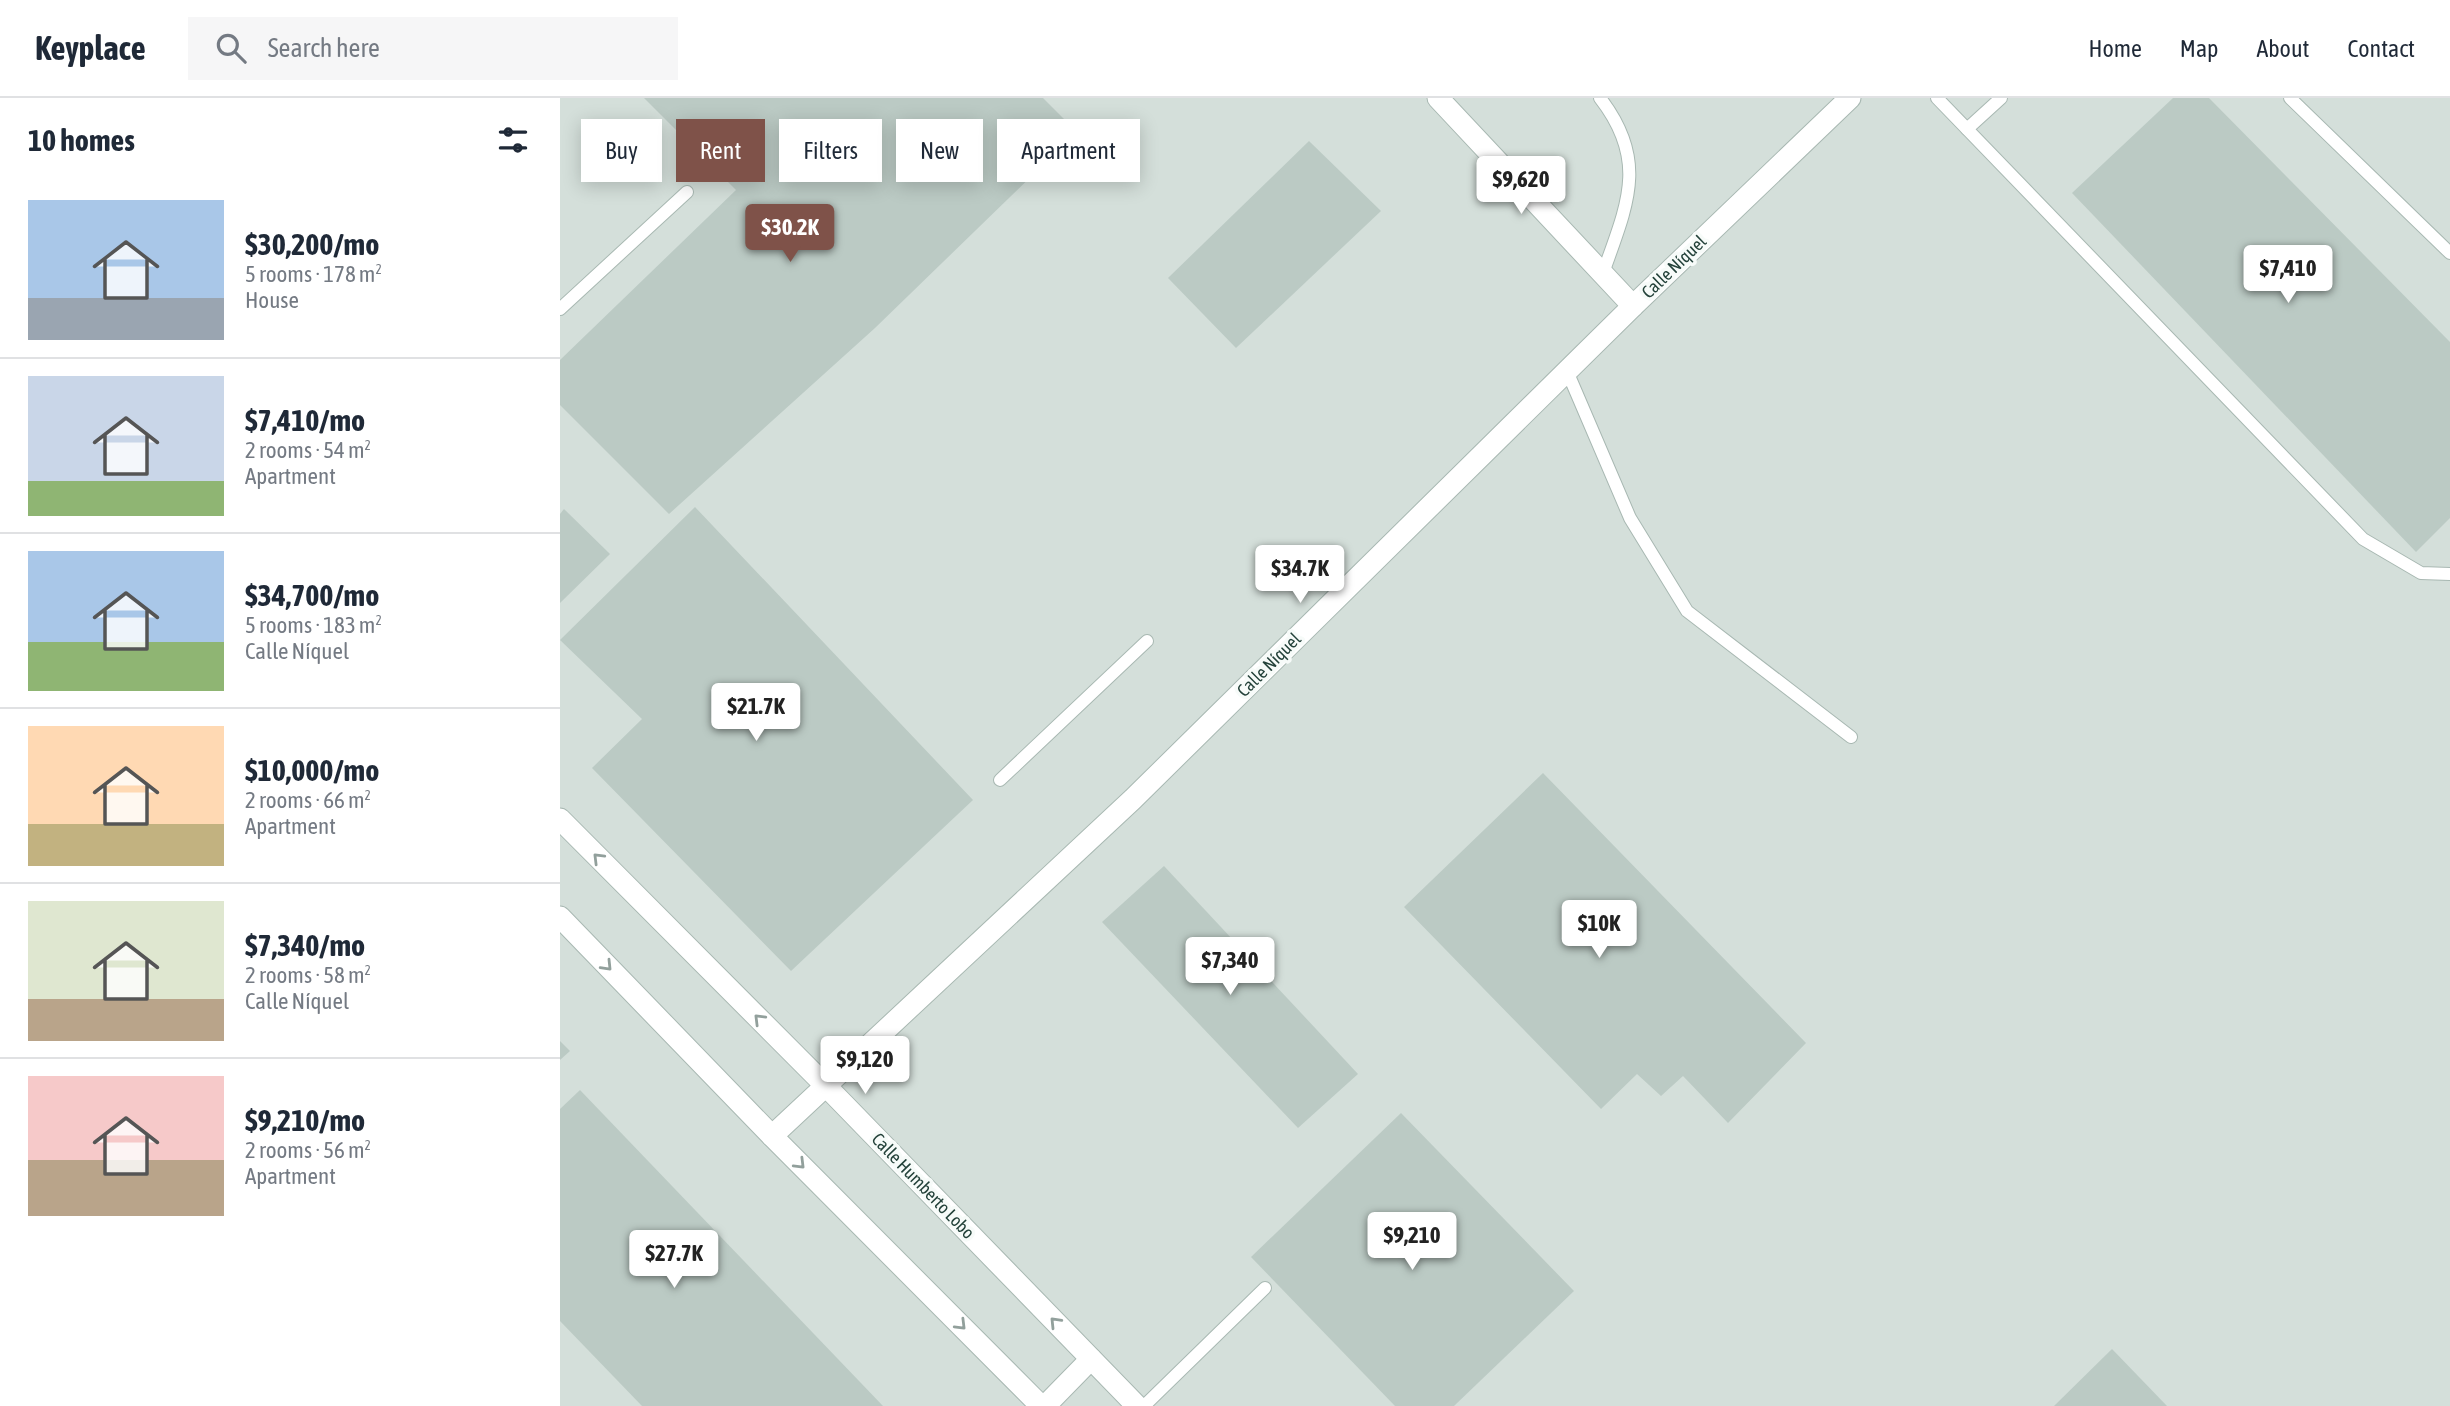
<!DOCTYPE html>
<meta charset="utf-8">
<style>
body{margin:0;font-family:"Asap Condensed",sans-serif;background:#f6f6f7;color:#1f2937;height:100vh;display:flex;flex-direction:column;font-size:26px;white-space:nowrap}
*{box-sizing:border-box;margin:0}
p{font-size:23px;color:#747a83}
.icon{flex:none;width:38px;height:38px;fill:none;stroke:currentColor;stroke-width:2;stroke-linecap:round;stroke-linejoin:round}
.map{position:relative;flex:1;overflow:hidden}
.side{display:flex;flex-direction:column;background:#fff;width:560px}
.side>*{flex:none}
.top-card{position:absolute;left:21px;top:21px;width:665px;height:63px;display:flex;gap:14px}
.price{position:absolute;translate:-50% -60px;padding:0 16px;border-radius:7px;background:#fff;color:#222;font-size:23px;line-height:46px;filter:drop-shadow(0 2px 4px #0008)}
.price::after{content:'';position:absolute;left:50%;top:42px;width:21px;height:16px;margin-left:-10px;background:inherit;clip-path:polygon(0 0,100% 0,50% 100%)}
.price.selected{background:#7f5249;color:#fff}
ul{padding:0;list-style:none}
li{display:flex;align-items:center;gap:21px;height:175px;padding:0 28px}
li+li{border-top:2px solid #e0e1e3}
li span{display:grid;place-items:center;flex:none;width:196px;height:140px;border-radius:0px;color:#555}
li>.icon{margin-inline-start:auto}
span .icon{width:84px;height:84px;fill:#fffc;stroke-width:1}
li b{font-size:30px}
h2{display:flex;justify-content:space-between;align-items:center;height:84px;padding:0 28px;font-size:30px}
.chip{padding:0 24px;border-radius:0px;background:#fff;box-shadow:0 4px 18px #0003;font-size:24px;line-height:63px}
.chip.selected{background:#7f5249;color:#fff}
header{display:flex;align-items:center;gap:42px;box-sizing:border-box;height:98px;padding:0 35px;background:#fff;border-bottom:2px solid #e0e1e3}
header strong{font-size:33px}
nav{display:flex;gap:38px;margin-inline-start:auto;font-size:24px}
.search{width:490px;height:63px;background:#f6f6f7;display:flex;align-items:center;gap:18px;box-sizing:border-box;padding:0 24px;border-radius:0px;color:#747a83;font-size:26px}
main{display:flex;flex:1;min-height:0}
.map>svg:first-child{display:block}
</style>
<header>
<strong>Keyplace</strong>
<div class="search"><svg class="icon" aria-label="search" viewBox="0 0 24 24"><circle cx="10" cy="10" r="6"/><path d="M15 15l6 6"/></svg>Search here</div>
<nav><a>Home</a><a>Map</a><a>About</a><a>Contact</a></nav>
</header>
<main>
<section class="side">
<h2>10 homes<svg class="icon" aria-label="filters" viewBox="0 0 24 24"><path d="M4 7h16M4 17h16"/><circle cx="9" cy="7" r="2"/><circle cx="15" cy="17" r="2"/></svg></h2>
<ul>
<li><span style="background:linear-gradient(#a9c7e8 70%,#9aa5b1 0)"><svg class="icon" aria-label="home" viewBox="0 0 24 24"><path d="M3 11l9-7 9 7M6 9v11h12V9"/></svg></span><div><b>$30,200/mo</b><p>5 rooms · 178 m²</p><p>House</p></div></li>
<li><span style="background:linear-gradient(#c9d6e8 75%,#8fb573 0)"><svg class="icon" aria-label="home" viewBox="0 0 24 24"><path d="M3 11l9-7 9 7M6 9v11h12V9"/></svg></span><div><b>$7,410/mo</b><p>2 rooms · 54 m²</p><p>Apartment</p></div></li>
<li><span style="background:linear-gradient(#a9c7e8 65%,#8fb573 0)"><svg class="icon" aria-label="home" viewBox="0 0 24 24"><path d="M3 11l9-7 9 7M6 9v11h12V9"/></svg></span><div><b>$34,700/mo</b><p>5 rooms · 183 m²</p><p>Calle Níquel</p></div></li>
<li><span style="background:linear-gradient(#ffd9b3 70%,#c2b280 0)"><svg class="icon" aria-label="home" viewBox="0 0 24 24"><path d="M3 11l9-7 9 7M6 9v11h12V9"/></svg></span><div><b>$10,000/mo</b><p>2 rooms · 66 m²</p><p>Apartment</p></div></li>
<li><span style="background:linear-gradient(#dfe7d0 70%,#b9a48a 0)"><svg class="icon" aria-label="home" viewBox="0 0 24 24"><path d="M3 11l9-7 9 7M6 9v11h12V9"/></svg></span><div><b>$7,340/mo</b><p>2 rooms · 58 m²</p><p>Calle Níquel</p></div></li>
<li><span style="background:linear-gradient(#f6c9c9 60%,#b9a48a 0)"><svg class="icon" aria-label="home" viewBox="0 0 24 24"><path d="M3 11l9-7 9 7M6 9v11h12V9"/></svg></span><div><b>$9,210/mo</b><p>2 rooms · 56 m²</p><p>Apartment</p></div></li>
</ul>
</section>
<div class="map">
<svg width="1890" height="1308" viewBox="0 0 1890 1308">
<rect width="100%" height="100%" fill="#e6efeb"/>
<!-- built -->
<rect fill="#d4dfda" x="0" y="0" width="1890" height="1308"/>
<!-- building -->
<g fill="#bbcac4">
<path d="M 84,0 L 483,0 L 517,34 L 315,230 L 109,416 L 0,307 L 0,262 L 176,92 Z"/>
<path d="M 1613,0 L 1649,0 L 1890,244 L 1890,420 L 1856,454 L 1512,95 Z"/>
<path d="M 749,43 L 821,113 L 676,250 L 608,180 Z"/>
<path d="M 135,409 L 413,702 L 231,873 L 32,670 L 82,621 L 0,542 Z"/>
<path d="M 4,411 L 50,456 L 0,505 L 0,416 Z"/>
<path d="M 983,675 L 1246,945 L 1168,1025 L 1123,978 L 1101,998 L 1077,976 L 1041,1011 L 844,809 Z"/>
<path d="M 604,768 L 798,976 L 738,1030 L 542,824 Z"/>
<path d="M 0,943 L 10,953 L 0,962 Z"/>
<path d="M 20,992 L 323,1308 L 82,1308 L 0,1223 L 0,1011 Z"/>
<path d="M 841,1015 L 1014,1193 L 894,1308 L 835,1308 L 691,1159 Z"/>
<path d="M 1552,1251 L 1607,1308 L 1494,1308 Z"/>
</g>
<g fill="none" stroke-linecap="round" stroke-linejoin="round">
<defs>
<g id="lane">
<path d="M 1040,0 C 1089,63 1067,107 1043,175"/>
<path d="M 1377,0 L 1803,441 L 1861,475 L 1890,476"/>
<path d="M 1730,0 L 1890,155"/>
<path d="M 1407,31 L 1441,0"/>
<path d="M 0,211 L 127,94"/>
<path d="M 1007,273 L 1070,420 L 1127,513 L 1291,639"/>
<path d="M 440,682 L 587,543"/>
<path d="M 584,1308 L 705,1190"/>
</g>
<g id="street">
<path d="M 878,0 L 1073,208"/>
<path d="M 0,721 L 266,988 L 577,1308"/>
<path d="M 0,819 L 212,1038 L 481,1308"/>
<path d="M 212,1038 L 573,701 L 1073,208 L 1290,0"/>
<path d="M 485,1308 L 531,1261"/>
</g>
</defs>
<!-- lane casing -->
<use href="#lane" stroke="#a8b8b2" stroke-width="14"/>
<!-- street casing -->
<use href="#street" stroke="#a8b8b2" stroke-width="23"/>
<!-- lane -->
<use href="#lane" stroke="#fff" stroke-width="12"/>
<!-- street -->
<use href="#street" stroke="#fff" stroke-width="21"/>
</g>
<!-- one-way arrows -->
<defs><path id="oneway-chevron" d="M-2-3.5L2.5 0L-2 3.5" fill="none" stroke-width="1.6" stroke-linecap="round" stroke-linejoin="round" transform="scale(1.75)"/></defs>
<g stroke="#92a09c">
<use href="#oneway-chevron" transform="translate(38 760) rotate(-135)"/>
<use href="#oneway-chevron" transform="translate(47 868) rotate(46)"/>
<use href="#oneway-chevron" transform="translate(199 921) rotate(-135)"/>
<use href="#oneway-chevron" transform="translate(240 1066) rotate(45)"/>
<use href="#oneway-chevron" transform="translate(495 1224) rotate(-134)"/>
<use href="#oneway-chevron" transform="translate(401 1227) rotate(45)"/>
</g>
<g text-anchor="middle" stroke-width="7" stroke-linejoin="round" paint-order="stroke">
<!-- street labels -->
<g font-size="18" fill="#24423a" stroke="#f7fbf9">
<text transform="translate(1114 169) rotate(-44)" y="6">Calle Níquel</text>
<text transform="translate(709 567) rotate(-45)" y="6">Calle Níquel</text>
<text transform="translate(363 1088) rotate(46)" y="6">Calle Humberto Lobo</text>
</g>
</g>
</svg>
<b class="price" style="left:961px;top:118px">$9,620</b>
<b class="price selected" style="left:230px;top:166px">$30.2K</b>
<b class="price" style="left:1728px;top:207px">$7,410</b>
<b class="price" style="left:740px;top:507px">$34.7K</b>
<b class="price" style="left:196px;top:645px">$21.7K</b>
<b class="price" style="left:1039px;top:862px">$10K</b>
<b class="price" style="left:670px;top:899px">$7,340</b>
<b class="price" style="left:305px;top:998px">$9,120</b>
<b class="price" style="left:852px;top:1174px">$9,210</b>
<b class="price" style="left:114px;top:1192px">$27.7K</b>
<div class="top-card">
<a class="chip">Buy</a>
<a class="chip selected">Rent</a>
<a class="chip">Filters</a>
<a class="chip">New</a>
<a class="chip">Apartment</a>
</div>
</div>
</main>
